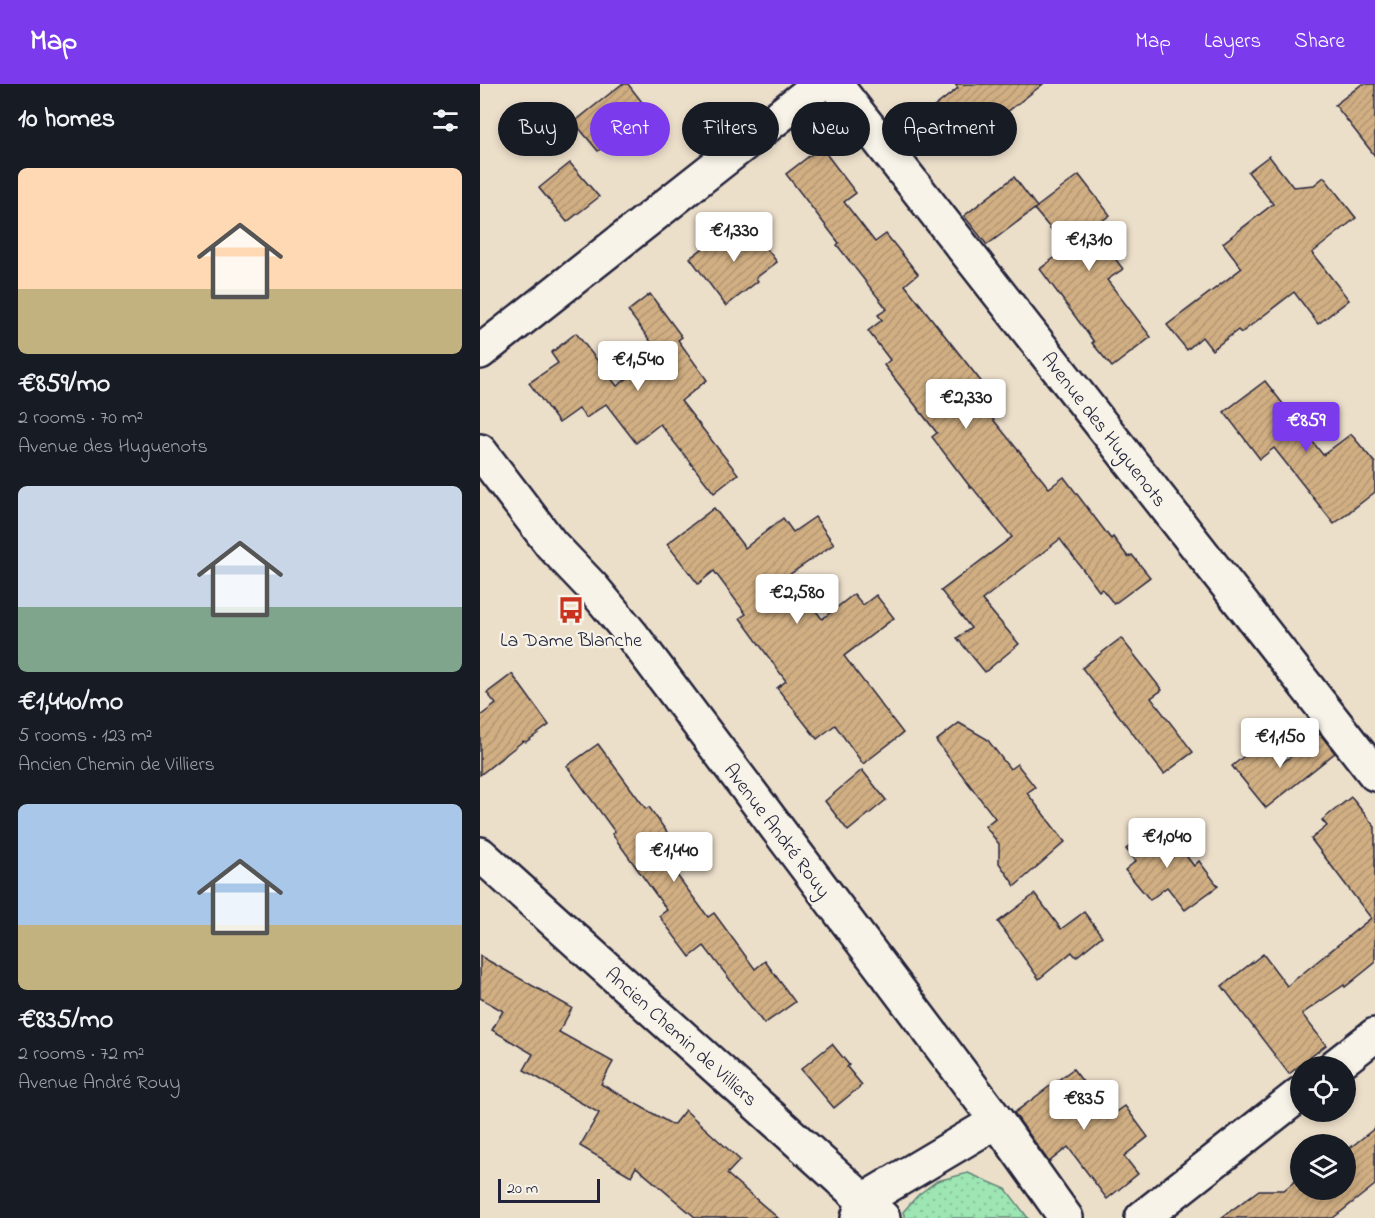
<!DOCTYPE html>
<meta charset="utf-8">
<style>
body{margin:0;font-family:"Indie Flower",sans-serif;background:#242831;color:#f1f3f6;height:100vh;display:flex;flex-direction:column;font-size:22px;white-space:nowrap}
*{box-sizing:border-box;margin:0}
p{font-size:20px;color:#9ea1a6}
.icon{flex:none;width:33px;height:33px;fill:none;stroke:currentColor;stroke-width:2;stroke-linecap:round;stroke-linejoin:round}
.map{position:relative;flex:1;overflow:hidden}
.side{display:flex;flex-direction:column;background:#171b24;width:480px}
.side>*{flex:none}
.hud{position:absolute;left:18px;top:18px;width:570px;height:54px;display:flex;gap:12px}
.fabs{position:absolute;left:810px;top:972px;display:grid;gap:12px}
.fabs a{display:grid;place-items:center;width:66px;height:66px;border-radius:50%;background:#171b24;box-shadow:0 3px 9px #0003;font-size:30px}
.scale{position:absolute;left:18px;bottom:15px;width:102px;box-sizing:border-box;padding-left:6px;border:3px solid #22223b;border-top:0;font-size:16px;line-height:21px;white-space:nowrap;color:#22223b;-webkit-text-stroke:4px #f7f3e8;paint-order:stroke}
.price{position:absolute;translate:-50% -51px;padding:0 14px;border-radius:6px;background:#fff;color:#222;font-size:20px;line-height:39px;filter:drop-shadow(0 2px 3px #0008)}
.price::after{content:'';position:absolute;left:50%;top:36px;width:18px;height:14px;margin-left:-9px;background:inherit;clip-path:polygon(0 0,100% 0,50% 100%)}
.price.on{background:#7c3aed;color:#fff}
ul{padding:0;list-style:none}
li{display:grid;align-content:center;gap:12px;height:318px;padding:0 18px}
li span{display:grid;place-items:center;height:186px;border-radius:9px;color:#555}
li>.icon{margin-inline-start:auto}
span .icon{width:108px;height:108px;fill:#fffc;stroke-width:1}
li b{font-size:26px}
h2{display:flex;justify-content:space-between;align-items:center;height:72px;padding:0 18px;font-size:26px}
.tag{padding:0 21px;border-radius:27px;background:#171b24;box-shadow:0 3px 9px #0003;font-size:21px;line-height:54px}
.tag.on{background:#7c3aed;color:#fff}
header{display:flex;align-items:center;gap:36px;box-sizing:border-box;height:84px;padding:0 30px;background:#7c3aed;color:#fff}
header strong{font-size:28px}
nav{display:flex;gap:33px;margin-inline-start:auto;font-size:21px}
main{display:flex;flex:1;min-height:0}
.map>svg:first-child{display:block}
</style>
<header>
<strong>Map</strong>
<nav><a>Map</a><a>Layers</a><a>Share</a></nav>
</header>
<main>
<section class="side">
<h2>10 homes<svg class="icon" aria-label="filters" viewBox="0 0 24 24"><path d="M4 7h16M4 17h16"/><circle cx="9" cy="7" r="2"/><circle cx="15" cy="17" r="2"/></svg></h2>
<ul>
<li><span style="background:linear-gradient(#ffd9b3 65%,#c2b280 0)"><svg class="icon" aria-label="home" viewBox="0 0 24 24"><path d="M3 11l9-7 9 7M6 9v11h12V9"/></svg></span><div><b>€859/mo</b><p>2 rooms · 70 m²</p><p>Avenue des Huguenots</p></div></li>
<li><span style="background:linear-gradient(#c9d6e8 65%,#7fa58c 0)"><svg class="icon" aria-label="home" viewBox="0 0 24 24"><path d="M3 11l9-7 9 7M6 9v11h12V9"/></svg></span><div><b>€1,440/mo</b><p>5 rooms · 123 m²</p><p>Ancien Chemin de Villiers</p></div></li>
<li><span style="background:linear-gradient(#a9c7e8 65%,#c2b280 0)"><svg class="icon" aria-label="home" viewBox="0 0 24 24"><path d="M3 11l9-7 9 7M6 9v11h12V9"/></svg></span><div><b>€835/mo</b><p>2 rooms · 72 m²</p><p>Avenue André Rouy</p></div></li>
</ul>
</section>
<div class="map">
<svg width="895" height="1134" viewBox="0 0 895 1134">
<defs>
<pattern id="grass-dots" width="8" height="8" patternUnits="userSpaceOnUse" patternTransform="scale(1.5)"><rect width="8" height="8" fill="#9de5b3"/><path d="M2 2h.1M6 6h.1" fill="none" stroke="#87c49b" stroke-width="1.8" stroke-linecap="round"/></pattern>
<pattern id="building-hatch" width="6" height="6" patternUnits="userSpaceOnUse" patternTransform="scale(1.5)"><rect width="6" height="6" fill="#d1af83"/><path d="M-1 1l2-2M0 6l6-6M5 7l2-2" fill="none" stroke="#b39672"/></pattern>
</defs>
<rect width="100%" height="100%" fill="#ecdfca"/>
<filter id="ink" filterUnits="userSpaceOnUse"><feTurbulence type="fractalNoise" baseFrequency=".0167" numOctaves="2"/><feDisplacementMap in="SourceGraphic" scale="12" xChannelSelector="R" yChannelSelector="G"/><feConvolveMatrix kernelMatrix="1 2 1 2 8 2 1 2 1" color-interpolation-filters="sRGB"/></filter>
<g filter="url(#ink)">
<!-- grass -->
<path fill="url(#grass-dots)" stroke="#608477" stroke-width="1.5" d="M 488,1089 L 526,1105 L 548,1134 L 425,1134 L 423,1128 L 438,1111 L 457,1097 Z"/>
<!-- building -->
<g fill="url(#building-hatch)" stroke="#22223b" stroke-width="1.5">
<path d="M 142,0 L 148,0 L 169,27 L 118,67 L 94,38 Z"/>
<path d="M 475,0 L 563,0 L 508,43 L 497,28 L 455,58 L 440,37 L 456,25 L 454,23 L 478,4 Z"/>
<path d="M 882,0 L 895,0 L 895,72 L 855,21 Z"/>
<path d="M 341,63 L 376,109 L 364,118 L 395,158 L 406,150 L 438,190 L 425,201 L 518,319 L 507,328 L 569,404 L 584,393 L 631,455 L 633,453 L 648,473 L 652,471 L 670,493 L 634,520 L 622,505 L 619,507 L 580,455 L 502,516 L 539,560 L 505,588 L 477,554 L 491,544 L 461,507 L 532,453 L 492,403 L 491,404 L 452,353 L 457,349 L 404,281 L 410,276 L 388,247 L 402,236 L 398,231 L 407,225 L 357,161 L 359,159 L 306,90 Z"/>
<path d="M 789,72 L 813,103 L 834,101 L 844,93 L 876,134 L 832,169 L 869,216 L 838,240 L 814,208 L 761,249 L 758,246 L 732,266 L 722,253 L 707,266 L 687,241 L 762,184 L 743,159 L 793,120 L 768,88 Z"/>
<path d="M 90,79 L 119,113 L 87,138 L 59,104 Z"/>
<path d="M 599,91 L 630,131 L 612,144 L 643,185 L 627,196 L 671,253 L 632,283 L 612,259 L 614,258 L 560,185 L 587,164 L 554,125 Z"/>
<path d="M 534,93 L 557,123 L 507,161 L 484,132 Z"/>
<path d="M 268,140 L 297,178 L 276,194 L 278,197 L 246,222 L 210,174 L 242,150 L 246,156 Z"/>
<path d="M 170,210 L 202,253 L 198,256 L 227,296 L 201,317 L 258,390 L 234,409 L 180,340 L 156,359 L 126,320 L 106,334 L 99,325 L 79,339 L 49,299 L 78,279 L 71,269 L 96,249 L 137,302 L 180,270 L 148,227 Z"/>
<path d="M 785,297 L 843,371 L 871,350 L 895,379 L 895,408 L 854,440 L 794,364 L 780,375 L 744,328 Z"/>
<path d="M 234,424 L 265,464 L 303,434 L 313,448 L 335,433 L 354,460 L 309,491 L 342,535 L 374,510 L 383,521 L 396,511 L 414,534 L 364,572 L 423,649 L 383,680 L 355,641 L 337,655 L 297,604 L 306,597 L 260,534 L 266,530 L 234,487 L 218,500 L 187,460 Z"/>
<path d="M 641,554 L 682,606 L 671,614 L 713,668 L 684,690 L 602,584 Z"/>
<path d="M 32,590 L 69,641 L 46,658 L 43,657 L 0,691 L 0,632 L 16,620 L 7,609 Z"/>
<path d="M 479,639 L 507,655 L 530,685 L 537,680 L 555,703 L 547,709 L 585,758 L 535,802 L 519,779 L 519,760 L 505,742 L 515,734 L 456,657 Z"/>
<path d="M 840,650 L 855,669 L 786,724 L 752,682 L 783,657 L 802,679 Z"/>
<path d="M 118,660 L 166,725 L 169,723 L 207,776 L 193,786 L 228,833 L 234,829 L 275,885 L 285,877 L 315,918 L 284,940 L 224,862 L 210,873 L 179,832 L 187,826 L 132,750 L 135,748 L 87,682 Z"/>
<path d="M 382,686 L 406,716 L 368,747 L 345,717 Z"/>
<path d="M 871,713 L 895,743 L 895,879 L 865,903 L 864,901 L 822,930 L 846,961 L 809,990 L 742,902 L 783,870 L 807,902 L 891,834 L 831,755 L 847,742 L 842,736 Z"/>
<path d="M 680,738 L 714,782 L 719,777 L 738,802 L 705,826 L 687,803 L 670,816 L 645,786 L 656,777 L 646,765 Z"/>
<path d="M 555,810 L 581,845 L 604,828 L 622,852 L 596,873 L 592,868 L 559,895 L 518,838 Z"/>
<path d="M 0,872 L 92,924 L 79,948 L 133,978 L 121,1000 L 193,1041 L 205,1026 L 260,1076 L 247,1090 L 298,1134 L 216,1134 L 156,1083 L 151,1092 L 100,1062 L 119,1029 L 44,986 L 53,970 L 12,946 L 23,927 L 0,914 Z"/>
<path d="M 352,960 L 369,981 L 367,983 L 382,1001 L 354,1024 L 321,985 Z"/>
<path d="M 593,985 L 610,1007 L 611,1006 L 635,1029 L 645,1022 L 668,1053 L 644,1072 L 658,1090 L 627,1115 L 588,1063 L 569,1078 L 534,1029 Z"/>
<path d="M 895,1044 L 895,1101 L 853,1134 L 741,1134 L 779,1106 L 804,1106 L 820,1093 L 820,1106 L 866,1106 L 866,1067 Z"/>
</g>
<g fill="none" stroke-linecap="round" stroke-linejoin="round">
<defs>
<g id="minor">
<path d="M 355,0 L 895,690"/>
<path d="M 0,268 L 340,0"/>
<path d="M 0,770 L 403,1134"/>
<path d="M 855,982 L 895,951"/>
<path d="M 378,1134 L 384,1116 L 517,1037"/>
<path d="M 662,1134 L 820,1010"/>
</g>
<path id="major" d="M 0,367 L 71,460 L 113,504 L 151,550 L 517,1037 L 586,1134"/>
</defs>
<!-- minor casing -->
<use href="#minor" stroke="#22223b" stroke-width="38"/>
<!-- major casing -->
<use href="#major" stroke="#22223b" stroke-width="38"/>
<!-- minor -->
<use href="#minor" stroke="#f7f3e8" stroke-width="33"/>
<!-- major -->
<use href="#major" stroke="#f7f3e8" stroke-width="33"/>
</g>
</g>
<!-- icons -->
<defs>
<symbol id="bus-bare" viewBox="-9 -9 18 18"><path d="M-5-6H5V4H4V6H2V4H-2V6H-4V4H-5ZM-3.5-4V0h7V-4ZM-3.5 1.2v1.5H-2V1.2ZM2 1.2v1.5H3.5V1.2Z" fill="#c8321e" stroke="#f7f3e8" stroke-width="2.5" paint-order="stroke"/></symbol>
</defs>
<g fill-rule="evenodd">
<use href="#bus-bare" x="72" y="507" width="38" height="38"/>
</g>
<g text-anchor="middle" stroke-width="4.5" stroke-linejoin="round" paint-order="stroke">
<!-- street labels -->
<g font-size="20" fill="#22223b" stroke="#f7f3e8">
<text transform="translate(625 345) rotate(52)" y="7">Avenue des Huguenots</text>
<text transform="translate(298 746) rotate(53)" y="7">Avenue André Rouy</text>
<text transform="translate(202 952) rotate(42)" y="7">Ancien Chemin de Villiers</text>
</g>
<!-- poi labels -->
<g font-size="20" fill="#22223b" stroke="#f7f3e8">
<text x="91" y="562">La Dame Blanche</text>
</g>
</g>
</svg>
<div class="fabs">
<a><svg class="icon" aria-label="locate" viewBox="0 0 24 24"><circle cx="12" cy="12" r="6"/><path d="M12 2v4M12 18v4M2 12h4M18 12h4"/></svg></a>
<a><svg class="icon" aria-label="layers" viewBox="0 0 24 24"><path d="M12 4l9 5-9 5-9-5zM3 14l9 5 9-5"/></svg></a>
</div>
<div class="scale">20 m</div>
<b class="price" style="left:254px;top:179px">€1,330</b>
<b class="price" style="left:609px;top:188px">€1,310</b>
<b class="price" style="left:158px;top:308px">€1,540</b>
<b class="price" style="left:486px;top:346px">€2,330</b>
<b class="price on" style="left:826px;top:369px">€859</b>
<b class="price" style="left:317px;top:541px">€2,580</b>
<b class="price" style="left:800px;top:685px">€1,150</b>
<b class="price" style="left:687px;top:785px">€1,040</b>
<b class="price" style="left:194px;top:799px">€1,440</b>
<b class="price" style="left:604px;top:1047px">€835</b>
<div class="hud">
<a class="tag">Buy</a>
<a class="tag on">Rent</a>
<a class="tag">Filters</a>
<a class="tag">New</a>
<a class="tag">Apartment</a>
</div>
</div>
</main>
